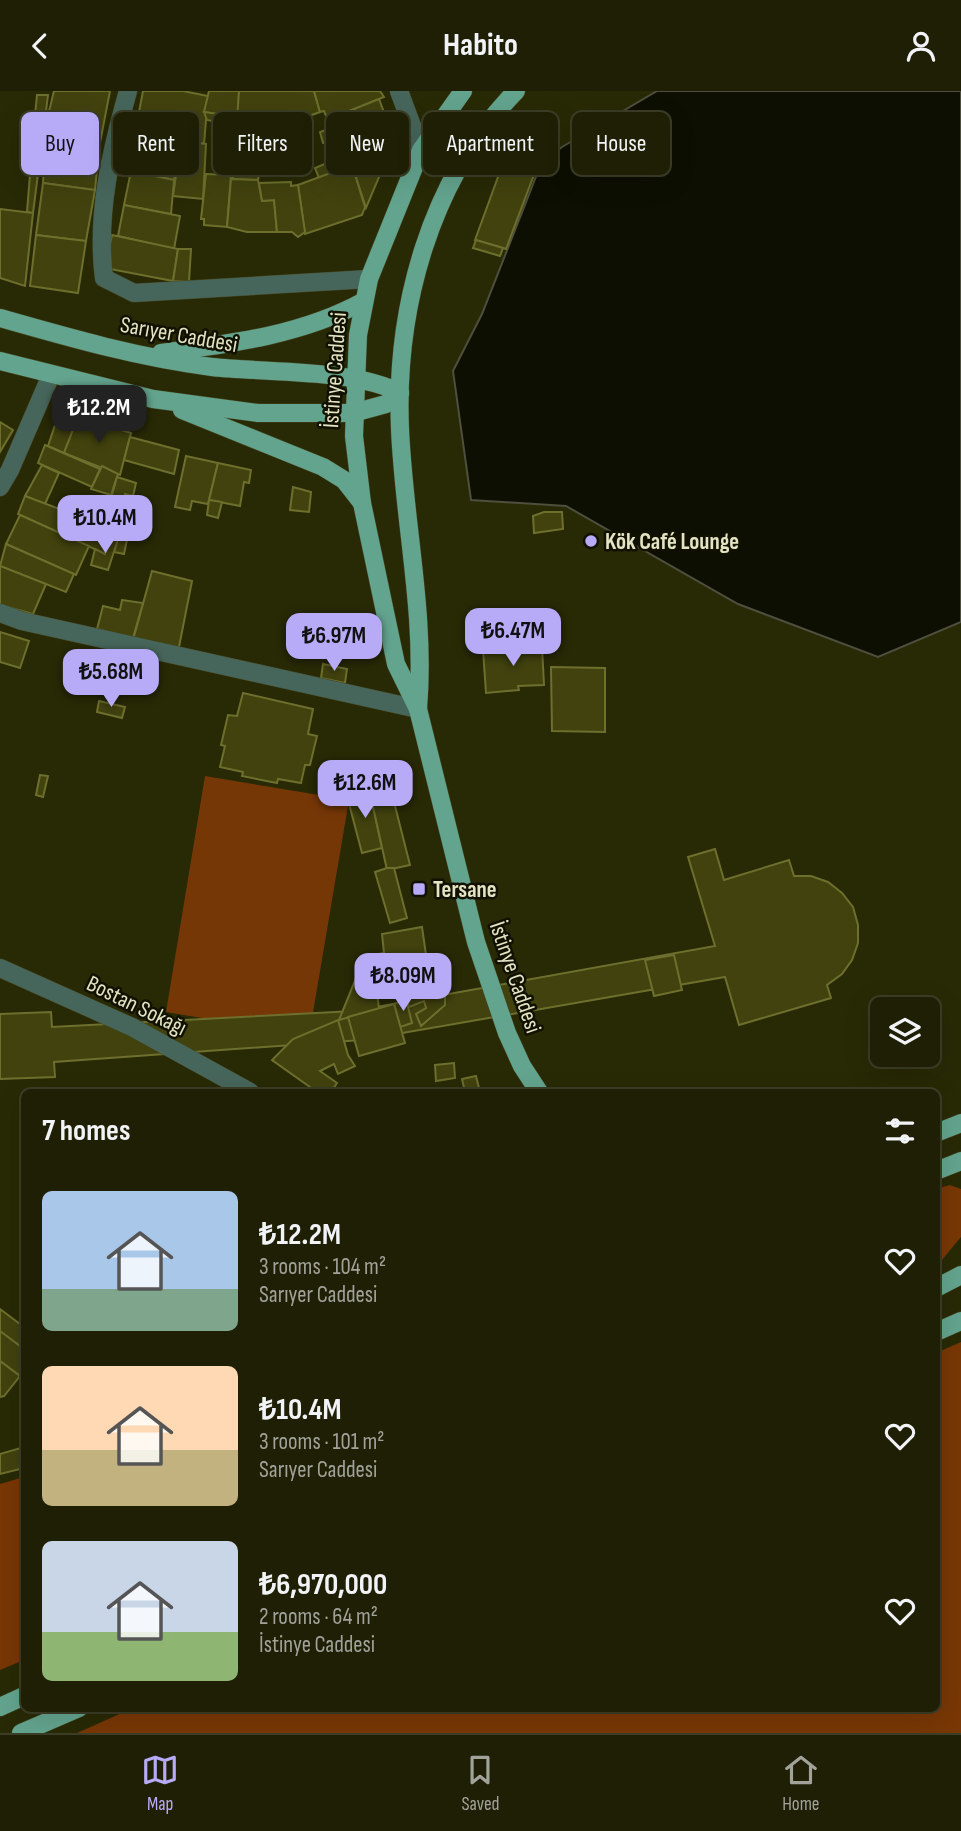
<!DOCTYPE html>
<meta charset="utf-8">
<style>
body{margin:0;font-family:"Sofia Sans Condensed",sans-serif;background:#2b2c13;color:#f1f3f6;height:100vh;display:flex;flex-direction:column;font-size:26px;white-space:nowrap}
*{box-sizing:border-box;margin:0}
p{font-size:23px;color:#a1a29a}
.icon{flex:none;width:38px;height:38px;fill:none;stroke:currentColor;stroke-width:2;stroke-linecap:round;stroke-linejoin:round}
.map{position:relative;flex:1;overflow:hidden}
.details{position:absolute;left:21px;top:998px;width:919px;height:623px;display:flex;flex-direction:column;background:#1e1f04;border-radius:10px;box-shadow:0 7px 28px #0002,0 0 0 2px #3c3d26}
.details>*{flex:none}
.banner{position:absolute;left:21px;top:21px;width:920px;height:63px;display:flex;gap:14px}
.controls{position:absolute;left:870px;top:906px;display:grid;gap:14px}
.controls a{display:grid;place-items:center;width:70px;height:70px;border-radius:10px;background:#1e1f04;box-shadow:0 7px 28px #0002,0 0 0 2px #3c3d26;font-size:35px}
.price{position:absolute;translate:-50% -60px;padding:0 16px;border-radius:14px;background:#b7abf8;color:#111;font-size:23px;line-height:46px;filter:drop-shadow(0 2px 4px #0008)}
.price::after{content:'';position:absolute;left:50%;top:42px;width:21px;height:16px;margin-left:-10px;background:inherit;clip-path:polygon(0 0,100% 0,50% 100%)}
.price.active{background:#222;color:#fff}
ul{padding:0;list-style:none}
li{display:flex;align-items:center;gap:21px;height:175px;padding:0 21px}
li span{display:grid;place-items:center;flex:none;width:196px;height:140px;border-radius:10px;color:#555}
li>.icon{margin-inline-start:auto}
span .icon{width:84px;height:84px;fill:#fffc;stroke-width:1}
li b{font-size:30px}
h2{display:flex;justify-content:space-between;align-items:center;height:84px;padding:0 21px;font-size:30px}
.chip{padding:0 24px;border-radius:10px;background:#1e1f04;box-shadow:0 7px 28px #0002,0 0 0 2px #3c3d26;font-size:24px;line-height:63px}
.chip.active{background:#b7abf8;color:#111}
header{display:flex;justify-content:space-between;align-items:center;height:91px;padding:0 21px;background:#1e1f04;font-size:32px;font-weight:700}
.dock{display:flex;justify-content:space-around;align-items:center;height:98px;border-top:2px solid #3c3d26;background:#1e1f04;font-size:19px;color:#a1a29a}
.dock a{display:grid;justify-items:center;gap:4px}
.dock .active{color:#b7abf8}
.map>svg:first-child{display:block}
</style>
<header><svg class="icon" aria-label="back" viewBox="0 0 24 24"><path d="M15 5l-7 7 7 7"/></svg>Habito<svg class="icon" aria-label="person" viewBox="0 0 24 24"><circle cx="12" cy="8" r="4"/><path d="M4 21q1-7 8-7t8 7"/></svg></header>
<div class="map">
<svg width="961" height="1642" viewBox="0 0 961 1642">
<rect width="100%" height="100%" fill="#282905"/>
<!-- green -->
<path fill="#763707" d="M 205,685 L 349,709 L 309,945 L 166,921 Z"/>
<!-- forest -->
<g fill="#783705">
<path d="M 950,1094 L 961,1098 L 961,1146 L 936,1176 L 936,1098 Z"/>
<path d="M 961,1251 L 961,1642 L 77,1642 L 133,1617 L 936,1617 L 936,1262 Z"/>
<path d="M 24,1386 L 24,1569 L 0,1579 L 0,1393 Z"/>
</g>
<!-- water -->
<path fill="#0e0f03" stroke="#4e4f3d" stroke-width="2" d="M 657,0 L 961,0 L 961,531 L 878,566 L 738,513 L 566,415 L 471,409 L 453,280 L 482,223 L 541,73 L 562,56 Z"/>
<!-- building -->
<g fill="#41420e" stroke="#6d6f2d" stroke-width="2">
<path d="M 54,0 L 110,0 L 99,57 L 42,49 Z"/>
<path d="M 143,0 L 183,0 L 208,5 L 204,53 L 135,42 Z"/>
<path d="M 209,0 L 239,0 L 238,26 L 204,21 Z"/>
<path d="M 239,0 L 314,0 L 320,21 L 292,31 L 291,79 L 260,78 L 258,89 L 233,88 Z"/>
<path d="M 314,0 L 380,0 L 384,6 L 344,22 L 347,31 L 331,37 L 324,20 L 320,21 Z"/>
<path d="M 37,4 L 48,4 L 44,36 L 34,34 Z"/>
<path d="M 379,8 L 388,32 L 323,52 L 320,41 L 347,31 L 344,22 Z"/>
<path d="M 204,21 L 238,26 L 237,35 L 207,29 Z"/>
<path d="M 388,32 L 390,60 L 366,117 L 352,74 L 336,81 L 329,50 Z"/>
<path d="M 34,34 L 44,36 L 33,122 L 27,121 Z"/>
<path d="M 135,42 L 181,50 L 174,89 L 128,79 Z"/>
<path d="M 46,50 L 99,57 L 95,99 L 43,92 Z"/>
<path d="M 181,50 L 206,53 L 203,108 L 173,105 Z"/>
<path d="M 510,53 L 541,65 L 506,158 L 475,149 Z"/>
<path d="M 329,71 L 332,82 L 319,87 L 315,77 Z"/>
<path d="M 352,74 L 365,116 L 362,124 L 305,143 L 298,94 Z"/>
<path d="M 131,80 L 174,89 L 171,123 L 124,114 Z"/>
<path d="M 206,83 L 231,84 L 227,136 L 204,134 L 204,128 L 201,128 Z"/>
<path d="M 231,88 L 258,89 L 262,110 L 274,109 L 277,141 L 247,141 L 227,136 Z"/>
<path d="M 291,91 L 291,95 L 298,94 L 305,141 L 298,146 L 292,141 L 277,141 L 274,109 L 262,110 L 259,92 Z"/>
<path d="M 43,92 L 95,99 L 86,150 L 36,144 Z"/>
<path d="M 124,114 L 180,125 L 174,158 L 118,145 Z"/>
<path d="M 0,118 L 33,122 L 25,195 L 0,187 Z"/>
<path d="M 36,144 L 86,150 L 78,202 L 30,195 Z"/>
<path d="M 112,144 L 178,158 L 173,190 L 105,177 Z"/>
<path d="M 476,149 L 503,157 L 500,165 L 473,157 Z"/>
<path d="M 178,158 L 191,158 L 189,191 L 173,190 Z"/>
<path d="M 59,322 L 77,329 L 64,362 L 48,355 Z"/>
<path d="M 78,326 L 131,342 L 120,384 L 64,362 Z"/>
<path d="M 0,331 L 13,339 L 0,361 Z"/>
<path d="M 130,346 L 179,359 L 174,383 L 124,369 Z"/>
<path d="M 45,354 L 100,378 L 92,396 L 38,372 Z"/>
<path d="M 186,365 L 218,372 L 208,413 L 192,410 L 190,419 L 175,416 Z"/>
<path d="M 218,372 L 251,379 L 249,392 L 244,391 L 240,415 L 209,409 Z"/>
<path d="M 42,374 L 59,382 L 45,413 L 25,405 Z"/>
<path d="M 102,375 L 118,383 L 111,404 L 91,398 Z"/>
<path d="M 117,386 L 136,392 L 133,405 L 125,403 L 119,426 L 115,426 L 112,435 L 104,432 Z"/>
<path d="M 293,396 L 311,401 L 309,421 L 290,419 Z"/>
<path d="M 25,405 L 70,422 L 113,443 L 105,463 L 18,423 Z"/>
<path d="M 209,409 L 222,411 L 218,427 L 207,424 Z"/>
<path d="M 544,421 L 562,421 L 563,438 L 534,442 L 533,425 Z"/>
<path d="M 20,424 L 89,455 L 76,484 L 6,453 Z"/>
<path d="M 119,426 L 131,430 L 124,463 L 114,461 L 119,445 L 113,443 Z"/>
<path d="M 113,443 L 119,445 L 108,479 L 91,474 L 95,458 L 105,463 Z"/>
<path d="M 6,453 L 74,483 L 66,501 L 0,475 Z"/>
<path d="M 0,475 L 46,493 L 33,523 L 0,514 Z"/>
<path d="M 152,480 L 192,490 L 178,561 L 133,549 Z"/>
<path d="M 122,509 L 143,512 L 133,547 L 97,538 L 103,515 L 120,519 Z"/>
<path d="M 0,541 L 29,550 L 20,577 L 0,571 Z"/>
<path d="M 515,555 L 515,559 L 542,556 L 544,594 L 518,595 L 519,599 L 486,602 L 483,558 Z"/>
<path d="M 323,573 L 347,578 L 345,592 L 321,587 Z"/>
<path d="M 551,576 L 605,577 L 605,641 L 552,640 Z"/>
<path d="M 243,602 L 313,618 L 308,643 L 317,645 L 310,674 L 305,674 L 301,692 L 278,688 L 277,692 L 242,685 L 243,681 L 220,676 L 225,655 L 221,654 L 228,624 L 237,625 Z"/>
<path d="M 99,610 L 125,616 L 122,627 L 97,621 Z"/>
<path d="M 40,684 L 48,685 L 43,706 L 36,704 Z"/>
<path d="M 369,697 L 382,757 L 362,762 L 348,709 L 351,708 L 350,702 Z"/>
<path d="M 376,701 L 378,707 L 392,703 L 410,774 L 387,779 L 370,702 Z"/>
<path d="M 715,758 L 724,789 L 789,769 L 794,785 L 811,785 L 828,791 L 842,802 L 853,816 L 858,834 L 858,852 L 852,869 L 842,883 L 827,894 L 831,907 L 739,934 L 725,886 L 362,949 L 54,971 L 55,986 L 0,988 L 0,923 L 51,921 L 52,936 L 354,920 L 715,855 L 688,766 Z"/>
<path d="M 387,777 L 394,777 L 407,827 L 390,832 L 375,781 Z"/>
<path d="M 422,836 L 430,892 L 389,900 L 387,881 L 375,883 L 372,864 L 384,862 L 382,843 Z"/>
<path d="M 372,864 L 380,901 L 377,901 L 379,918 L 339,929 L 365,865 Z"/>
<path d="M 674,864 L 682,899 L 654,905 L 645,869 Z"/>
<path d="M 445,893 L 445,914 L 421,935 L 416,923 L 426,917 L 424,910 L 409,916 L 406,908 Z"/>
<path d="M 406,908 L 412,932 L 400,936 L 394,913 Z"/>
<path d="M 394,913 L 405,952 L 359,965 L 348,926 Z"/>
<path d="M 338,929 L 348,964 L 355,975 L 338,983 L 334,973 L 320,980 L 337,992 L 331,1001 L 317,1001 L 272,969 L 293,948 Z"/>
<path d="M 454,972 L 455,987 L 436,990 L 435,974 Z"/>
<path d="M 476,985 L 480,1001 L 465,1001 L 462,988 Z"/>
<path d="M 0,1218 L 24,1236 L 24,1258 L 0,1241 Z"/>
<path d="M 0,1240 L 24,1258 L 24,1279 L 20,1285 L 0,1270 Z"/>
<path d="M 0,1270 L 20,1285 L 4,1305 L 0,1306 Z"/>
<path d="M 24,1356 L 24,1377 L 0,1383 L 0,1363 Z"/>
</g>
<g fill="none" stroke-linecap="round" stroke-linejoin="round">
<defs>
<g id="minor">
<path d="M 128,0 C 111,61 96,123 104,187 L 134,202 L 369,188"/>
<path d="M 399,0 L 421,59"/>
<path d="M 0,396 L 10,379 L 51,284"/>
<path d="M 0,522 L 22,530 L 418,618"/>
<path d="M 0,877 L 132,936 L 250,1001"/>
</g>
<g id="primary">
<path d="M 463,0 L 421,59 L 369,188 L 358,244 L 354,345 L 362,412 L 396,573 L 418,618 L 476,851 L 507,942 L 522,975 L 539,1001"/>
<path d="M 0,227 C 70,247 140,267 212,276 C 267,282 355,278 400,302"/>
<path d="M 161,262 C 229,253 303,244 364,210"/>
<path d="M 0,270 L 153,308 L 258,322 L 353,322 L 386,313 L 400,302"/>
<path d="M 182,319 L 323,376 L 344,389 L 362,412"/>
<path d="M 418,618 C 426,523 404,432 400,338 C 395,217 430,88 516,0"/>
<path d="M 936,1042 L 961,1032"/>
<path d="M 936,1080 L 961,1070"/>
<path d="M 936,1197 L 961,1184"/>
<path d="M 936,1241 L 961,1230"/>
<path d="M 0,1616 L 24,1605"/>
<path d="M 21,1642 L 79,1617"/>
</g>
</defs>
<!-- minor casing -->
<use href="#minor" stroke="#464723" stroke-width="19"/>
<!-- primary casing -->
<use href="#primary" stroke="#464723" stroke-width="19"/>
<!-- minor -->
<use href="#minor" stroke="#47665b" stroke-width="18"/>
<!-- primary -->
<use href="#primary" stroke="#63a48e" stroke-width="18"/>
</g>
<!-- markers -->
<g fill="#b7abf8" stroke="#110" stroke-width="2.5">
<circle cx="591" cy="450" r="7"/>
<rect x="412" y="791" width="14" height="14" rx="3.5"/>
</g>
<g text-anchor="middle" stroke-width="5" stroke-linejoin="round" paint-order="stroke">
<!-- street labels -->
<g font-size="23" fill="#e2e4c3" stroke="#110">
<text transform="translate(179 243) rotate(10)" y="8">Sarıyer Caddesi</text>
<text transform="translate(334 279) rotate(-86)" y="8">İstinye Caddesi</text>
<text transform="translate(516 886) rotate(71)" y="8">İstinye Caddesi</text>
<text transform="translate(137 914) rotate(26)" y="8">Bostan Sokağı</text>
</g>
<!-- poi labels -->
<g font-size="23" font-weight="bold" fill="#e2e4c3" stroke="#110" text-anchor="start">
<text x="605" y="458">Kök Café Lounge</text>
<text x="433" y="806">Tersane</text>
</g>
</g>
</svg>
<div class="controls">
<a><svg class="icon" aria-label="layers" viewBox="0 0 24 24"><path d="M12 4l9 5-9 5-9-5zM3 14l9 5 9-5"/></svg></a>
</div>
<b class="price active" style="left:99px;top:354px">₺12.2M</b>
<b class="price" style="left:105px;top:464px">₺10.4M</b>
<b class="price" style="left:513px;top:577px">₺6.47M</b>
<b class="price" style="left:334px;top:582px">₺6.97M</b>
<b class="price" style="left:111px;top:618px">₺5.68M</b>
<b class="price" style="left:365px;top:729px">₺12.6M</b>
<b class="price" style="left:403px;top:922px">₺8.09M</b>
<div class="banner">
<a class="chip active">Buy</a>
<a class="chip">Rent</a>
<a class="chip">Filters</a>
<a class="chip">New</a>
<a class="chip">Apartment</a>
<a class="chip">House</a>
</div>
<section class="details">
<h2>7 homes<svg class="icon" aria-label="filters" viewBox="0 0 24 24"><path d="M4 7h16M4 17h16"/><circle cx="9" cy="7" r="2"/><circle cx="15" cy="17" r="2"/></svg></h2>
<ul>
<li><span style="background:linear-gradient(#a9c7e8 70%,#7fa58c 0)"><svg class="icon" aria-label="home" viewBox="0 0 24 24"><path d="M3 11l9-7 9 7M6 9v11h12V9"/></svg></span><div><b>₺12.2M</b><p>3 rooms · 104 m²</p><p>Sarıyer Caddesi</p></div><svg class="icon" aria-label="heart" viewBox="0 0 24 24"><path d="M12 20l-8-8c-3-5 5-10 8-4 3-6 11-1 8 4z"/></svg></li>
<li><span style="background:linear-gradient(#ffd9b3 60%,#c2b280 0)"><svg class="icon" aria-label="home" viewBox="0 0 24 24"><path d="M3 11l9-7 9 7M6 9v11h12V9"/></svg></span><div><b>₺10.4M</b><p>3 rooms · 101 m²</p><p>Sarıyer Caddesi</p></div><svg class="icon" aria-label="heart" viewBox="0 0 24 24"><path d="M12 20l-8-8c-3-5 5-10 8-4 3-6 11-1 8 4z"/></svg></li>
<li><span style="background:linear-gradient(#c9d6e8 65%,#8fb573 0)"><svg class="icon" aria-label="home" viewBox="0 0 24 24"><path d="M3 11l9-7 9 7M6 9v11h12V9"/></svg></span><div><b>₺6,970,000</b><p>2 rooms · 64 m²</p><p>İstinye Caddesi</p></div><svg class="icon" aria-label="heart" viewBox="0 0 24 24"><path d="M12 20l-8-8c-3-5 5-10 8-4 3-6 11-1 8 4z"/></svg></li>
</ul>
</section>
</div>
<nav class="dock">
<a class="active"><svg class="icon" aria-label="map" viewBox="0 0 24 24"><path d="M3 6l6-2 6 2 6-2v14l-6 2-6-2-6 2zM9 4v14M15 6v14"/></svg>Map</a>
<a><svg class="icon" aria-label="saved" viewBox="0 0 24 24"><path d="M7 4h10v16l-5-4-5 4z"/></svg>Saved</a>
<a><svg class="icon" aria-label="home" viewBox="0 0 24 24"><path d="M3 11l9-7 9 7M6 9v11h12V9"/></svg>Home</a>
</nav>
